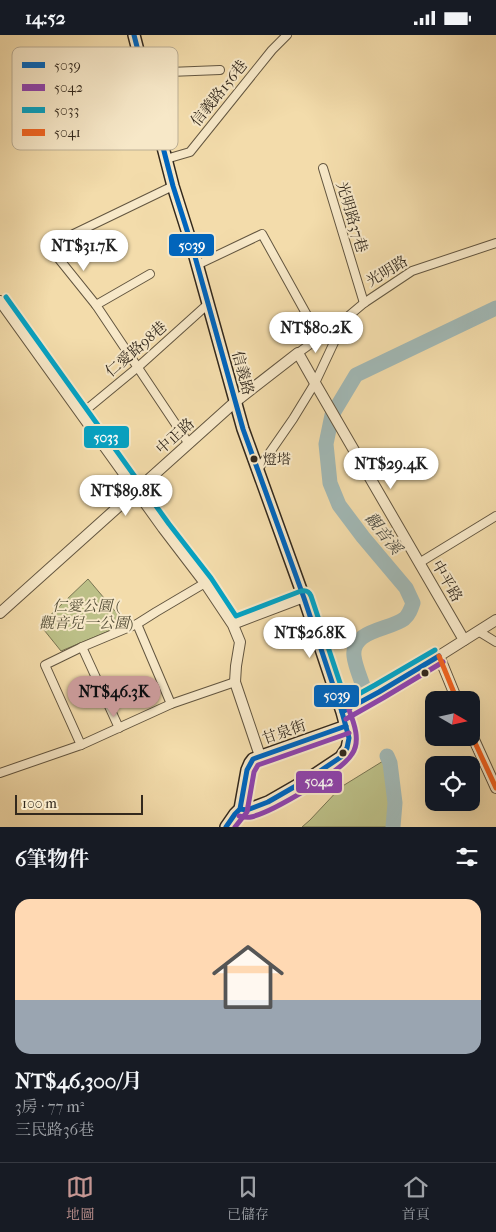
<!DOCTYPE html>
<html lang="zh-TW">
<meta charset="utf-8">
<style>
body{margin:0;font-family:"IM FELL French Canon","Noto Serif TC",serif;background:#20242c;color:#f1f3f6;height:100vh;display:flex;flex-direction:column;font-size:19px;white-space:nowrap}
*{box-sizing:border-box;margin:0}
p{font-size:16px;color:#9ea1a6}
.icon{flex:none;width:28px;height:28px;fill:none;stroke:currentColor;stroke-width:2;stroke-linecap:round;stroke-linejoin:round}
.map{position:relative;height:792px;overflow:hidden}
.side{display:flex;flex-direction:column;background:#171b24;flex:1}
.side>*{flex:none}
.needle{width:32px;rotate:99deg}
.controls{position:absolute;left:425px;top:656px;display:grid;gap:10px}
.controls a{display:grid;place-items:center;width:55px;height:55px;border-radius:10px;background:#171b24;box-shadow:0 5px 20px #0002;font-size:25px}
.scale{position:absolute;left:15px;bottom:12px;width:128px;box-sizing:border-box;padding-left:5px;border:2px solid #33291d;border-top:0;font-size:14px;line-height:18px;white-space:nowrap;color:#33291d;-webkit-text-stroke:4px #f7e8c8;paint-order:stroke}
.price{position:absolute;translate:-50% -42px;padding:0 11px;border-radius:18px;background:#fff;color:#222;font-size:16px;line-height:32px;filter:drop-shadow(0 1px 2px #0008)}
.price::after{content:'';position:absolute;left:50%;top:30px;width:15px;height:11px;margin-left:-8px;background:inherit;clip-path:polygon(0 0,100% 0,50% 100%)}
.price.current{background:#c59692;color:#111}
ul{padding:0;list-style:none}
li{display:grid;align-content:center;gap:10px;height:265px;padding:0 15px}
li+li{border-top:1px solid #363941}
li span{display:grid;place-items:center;height:155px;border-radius:15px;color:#555}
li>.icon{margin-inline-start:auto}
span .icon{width:90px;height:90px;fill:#fffc;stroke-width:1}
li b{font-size:21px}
h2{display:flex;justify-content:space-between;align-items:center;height:60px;padding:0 15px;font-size:21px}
.status{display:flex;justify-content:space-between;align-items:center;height:35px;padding:0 25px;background:#171b24;direction:ltr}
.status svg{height:14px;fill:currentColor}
.menu{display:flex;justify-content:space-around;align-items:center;height:70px;border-top:1px solid #363941;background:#171b24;font-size:14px;color:#9ea1a6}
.menu a{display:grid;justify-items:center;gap:2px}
.menu .current{color:#c59692}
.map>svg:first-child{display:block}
</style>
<div class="status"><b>14:52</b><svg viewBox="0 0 49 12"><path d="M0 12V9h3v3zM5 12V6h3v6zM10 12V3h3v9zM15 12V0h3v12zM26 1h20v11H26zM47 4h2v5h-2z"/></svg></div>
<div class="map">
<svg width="496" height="792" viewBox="0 0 496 792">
<rect width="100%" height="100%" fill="#f3dcab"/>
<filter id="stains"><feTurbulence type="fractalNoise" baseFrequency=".004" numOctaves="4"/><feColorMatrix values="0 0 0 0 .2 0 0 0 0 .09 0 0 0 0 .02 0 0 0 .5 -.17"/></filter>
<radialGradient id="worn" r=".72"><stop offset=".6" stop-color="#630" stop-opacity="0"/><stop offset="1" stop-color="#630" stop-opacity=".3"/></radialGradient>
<!-- green -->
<g fill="#bcc088" stroke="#787452">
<path d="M 88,544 L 126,589 L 61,616 L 40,590 Z"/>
<path d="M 388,723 L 395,768 L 393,792 L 302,792 L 310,785 L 341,752 Z"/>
</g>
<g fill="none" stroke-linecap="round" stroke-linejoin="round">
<!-- river -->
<g stroke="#a1b8b5" stroke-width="15">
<path d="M 364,654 C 361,644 355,631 354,621 C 351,595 389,595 404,584 C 409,580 411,574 413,568 L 406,553 L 363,502 L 339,470 L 330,448 L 326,409 L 332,380 L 356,340 L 496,273"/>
<path d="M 387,721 L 390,728 L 395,768 L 393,792"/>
</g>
<defs>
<g id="minor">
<path d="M 144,38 L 220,35"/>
<path d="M 166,124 L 190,117 L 272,15 L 287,0"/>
<path d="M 323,133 L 364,268"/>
<path d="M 173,151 L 61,205 L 55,219 L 96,270 L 189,409"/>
<path d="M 197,230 L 262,199 L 318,300"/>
<path d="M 96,270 L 150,239"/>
<path d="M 298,318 L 345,284 L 364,268 L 412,236 L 496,208"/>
<path d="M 81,379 L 138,332 L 208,269"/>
<path d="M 257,436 L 293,384 L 315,348 L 345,284"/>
<path d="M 419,528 L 496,481"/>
<path d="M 137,589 L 171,669"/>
<path d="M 233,590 L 304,563"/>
<path d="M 478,596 L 496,607"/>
<path d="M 82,612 L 119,693"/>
<path d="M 81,710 L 45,630 L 82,612 L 137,589 L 156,577 L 205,548"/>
<path d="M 0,738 L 81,710 L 171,669 L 235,647"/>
</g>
<g id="tertiary">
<path d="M 0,266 L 163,493 L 205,548 L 233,590 L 240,607 L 236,631 L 235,647 L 260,721"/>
<path d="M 0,578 L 235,367 L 298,318 L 315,348 L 464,605"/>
<path d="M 439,621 L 457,665"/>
<path d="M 342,677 L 379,657 L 439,621 L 496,585"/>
<path d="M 471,698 L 496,753"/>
</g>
<g id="secondary">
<path d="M 134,0 L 173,151 L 192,211 L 243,394 L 304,563 L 342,677 L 349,703 L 347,713 L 341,722 L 308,744 L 268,767 L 247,775 L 240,774"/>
<path d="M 226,792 L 235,779 L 240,774 L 247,735 L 250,728 L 253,724 L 346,691"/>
</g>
</defs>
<!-- minor casing -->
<use href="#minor" stroke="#635640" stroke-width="10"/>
<!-- tertiary casing -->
<use href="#tertiary" stroke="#635640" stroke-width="12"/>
<!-- secondary casing -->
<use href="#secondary" stroke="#33291d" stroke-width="14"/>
<!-- minor -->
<use href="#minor" stroke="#f7e8c8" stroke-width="8"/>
<!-- tertiary -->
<use href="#tertiary" stroke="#f7e8c8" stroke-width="10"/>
<!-- secondary -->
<use href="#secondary" stroke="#f7e8c8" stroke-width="11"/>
<defs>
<g id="bus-1">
<path d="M 134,0 L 173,151 L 192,211 L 243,394 L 304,563 L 342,677 L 349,703 L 347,713 L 341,722 L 308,744 L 268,767 L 247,775 L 240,774"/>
<path d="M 342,677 L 379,657 L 439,621"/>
<path d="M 226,792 L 235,779 L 240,774 L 247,735 L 253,724 L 346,691"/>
</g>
<g id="bus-2">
<path d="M 346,684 L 383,663 L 443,627"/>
<path d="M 239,781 C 243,782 247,783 251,782 C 272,777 341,737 352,719 C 361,706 354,688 349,675"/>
<path d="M 235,792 L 247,777 L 254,737 L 258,730 L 349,698"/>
</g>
<path id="bus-3" d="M 6,262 L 169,489 L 211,543 L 236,581 L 301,556 C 306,555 309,556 311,561 L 346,666 L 375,650 L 435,615"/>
<g id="bus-4">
<path d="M 439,621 L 457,665"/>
<path d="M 471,699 L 496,753"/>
</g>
</defs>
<!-- bus-1 casing -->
<use href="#bus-1" stroke="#f7e8c8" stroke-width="9"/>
<!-- bus-2 casing -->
<use href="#bus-2" stroke="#f7e8c8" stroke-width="9"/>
<!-- bus-3 casing -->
<use href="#bus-3" stroke="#f7e8c8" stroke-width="9"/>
<!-- bus-4 casing -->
<use href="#bus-4" stroke="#f7e8c8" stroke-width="9"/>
<!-- bus-1 -->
<use href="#bus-1" stroke="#0065bd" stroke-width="5"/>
<!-- bus-2 -->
<use href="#bus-2" stroke="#8e44ad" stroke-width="5"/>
<!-- bus-3 -->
<use href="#bus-3" stroke="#03a3c5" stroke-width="5"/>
<!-- bus-4 -->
<use href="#bus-4" stroke="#f26522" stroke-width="5"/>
</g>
<!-- markers -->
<g fill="#33291d" stroke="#f7e8c8" stroke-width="2">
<circle cx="254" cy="424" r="4.5"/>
<circle cx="425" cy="638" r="4.5"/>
<circle cx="343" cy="718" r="4.5"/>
</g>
<g text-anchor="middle" stroke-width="4" stroke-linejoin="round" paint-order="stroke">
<!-- bus labels -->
<g font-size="14" fill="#33291d" stroke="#f7e8c8" text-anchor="start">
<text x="263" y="429">燈塔</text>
</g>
<!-- street labels -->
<g font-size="15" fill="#33291d" stroke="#f7e8c8">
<text transform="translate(219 58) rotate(-51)" y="5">信義路156巷</text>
<text transform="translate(352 182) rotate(73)" y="5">光明路37巷</text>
<text transform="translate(387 236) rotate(-31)" y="5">光明路</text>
<text transform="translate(136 314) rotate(-41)" y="5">仁愛路98巷</text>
<text transform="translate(243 338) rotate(75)" y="5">信義路</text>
<text transform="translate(175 401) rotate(-42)" y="5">中正路</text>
<text transform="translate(447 546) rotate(60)" y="5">中平路</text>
<text transform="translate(284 697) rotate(-19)" y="5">甘泉街</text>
</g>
<!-- park labels -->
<g font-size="15" font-style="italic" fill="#554f38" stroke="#f7e8c8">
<text x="86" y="576">仁愛公園 (<tspan x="86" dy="17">觀音兒一公園)</tspan></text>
</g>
<!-- water labels -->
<g font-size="16" font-style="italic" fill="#4e4d43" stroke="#f7e8c8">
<text transform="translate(384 498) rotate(51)" y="6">觀音溪</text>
</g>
</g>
<!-- legend -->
<rect x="12" y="12" width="166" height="103" rx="8" fill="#f7e8c8" stroke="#bcaf95" stroke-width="1"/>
<rect x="22" y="27" width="23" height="6" fill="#0065bd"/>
<rect x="22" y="49" width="23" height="7" fill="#8e44ad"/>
<rect x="22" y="72" width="23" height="6" fill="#03a3c5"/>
<rect x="22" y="94" width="23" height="7" fill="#f26522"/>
<g font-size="14" fill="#33291d">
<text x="54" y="35">5039</text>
<text x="54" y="57">5042</text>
<text x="54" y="80">5033</text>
<text x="54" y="102">5041</text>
</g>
<g stroke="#f7e8c8" stroke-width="2">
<rect x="168" y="198" width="47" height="24" rx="5" fill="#0065bd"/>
<rect x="83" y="390" width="47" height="24" rx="5" fill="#03a3c5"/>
<rect x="313" y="649" width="47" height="24" rx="5" fill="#0065bd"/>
<rect x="295" y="735" width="48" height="24" rx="5" fill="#8e44ad"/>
</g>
<g font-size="14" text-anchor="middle" font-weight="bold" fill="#fff">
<text x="192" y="215">5039</text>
<text x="106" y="407">5033</text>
<text x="337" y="665">5039</text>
<text x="319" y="751">5042</text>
</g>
<rect width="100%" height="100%" filter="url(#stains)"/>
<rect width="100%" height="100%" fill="url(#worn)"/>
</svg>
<div class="controls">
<a><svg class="needle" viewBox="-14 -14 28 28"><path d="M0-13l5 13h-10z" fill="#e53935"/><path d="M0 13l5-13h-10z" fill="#9ea1a6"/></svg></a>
<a><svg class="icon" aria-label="locate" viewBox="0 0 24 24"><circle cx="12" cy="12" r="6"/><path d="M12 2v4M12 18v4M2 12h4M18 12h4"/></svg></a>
</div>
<div class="scale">100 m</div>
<b class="price" style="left:84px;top:237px">NT$31.7K</b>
<b class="price" style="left:316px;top:319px">NT$80.2K</b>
<b class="price" style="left:391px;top:455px">NT$29.4K</b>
<b class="price" style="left:126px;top:482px">NT$89.8K</b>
<b class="price" style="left:310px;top:624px">NT$26.8K</b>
<b class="price current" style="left:114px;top:683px">NT$46.3K</b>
</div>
<section class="side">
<h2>6筆物件<svg class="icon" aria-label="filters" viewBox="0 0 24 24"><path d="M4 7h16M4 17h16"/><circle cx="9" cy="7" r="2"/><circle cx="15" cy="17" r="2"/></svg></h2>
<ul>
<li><span style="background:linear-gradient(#ffd9b3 65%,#9aa5b1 0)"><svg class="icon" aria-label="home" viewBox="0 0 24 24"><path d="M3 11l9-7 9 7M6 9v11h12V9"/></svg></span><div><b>NT$46,300/月</b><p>3房 · 77 m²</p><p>三民路36巷</p></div></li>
</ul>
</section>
<nav class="menu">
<a class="current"><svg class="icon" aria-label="map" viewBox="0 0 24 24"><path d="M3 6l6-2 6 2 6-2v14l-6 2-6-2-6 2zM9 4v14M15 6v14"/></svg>地圖</a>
<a><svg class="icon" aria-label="saved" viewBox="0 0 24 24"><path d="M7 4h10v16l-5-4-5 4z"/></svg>已儲存</a>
<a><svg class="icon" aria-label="home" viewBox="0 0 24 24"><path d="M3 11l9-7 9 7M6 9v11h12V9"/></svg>首頁</a>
</nav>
